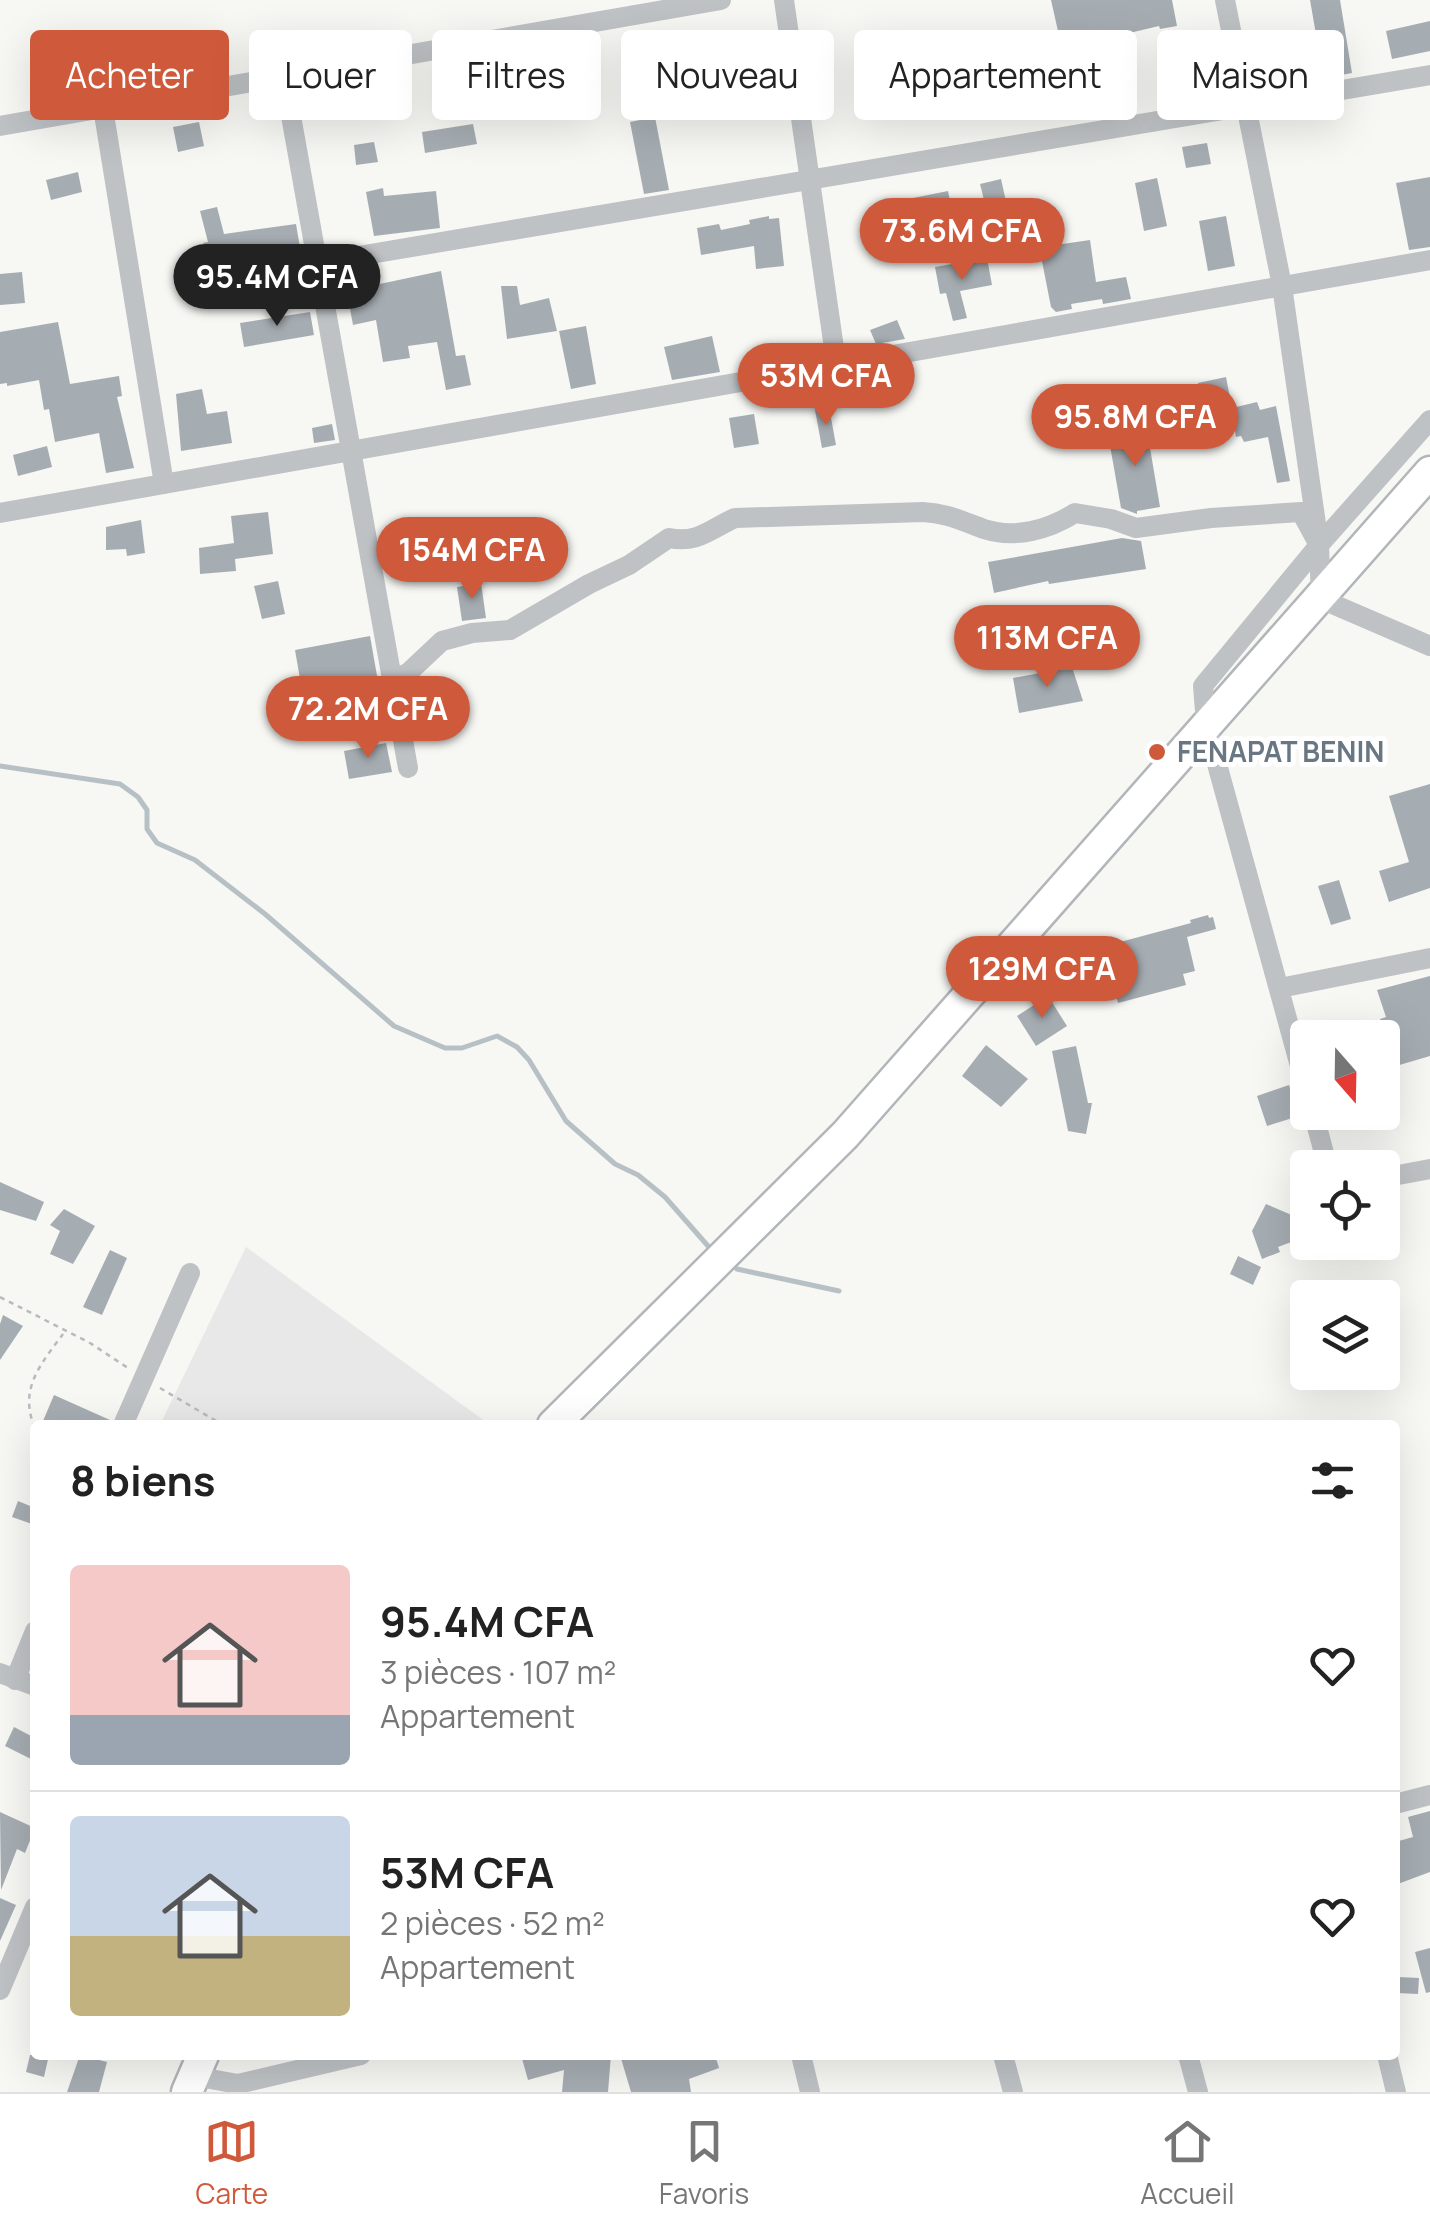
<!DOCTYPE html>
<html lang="fr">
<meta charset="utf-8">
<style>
body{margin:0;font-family:Manrope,sans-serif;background:#f2f2f2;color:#222;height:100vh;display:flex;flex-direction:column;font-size:38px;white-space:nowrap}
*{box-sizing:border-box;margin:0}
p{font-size:32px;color:#767676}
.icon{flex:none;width:55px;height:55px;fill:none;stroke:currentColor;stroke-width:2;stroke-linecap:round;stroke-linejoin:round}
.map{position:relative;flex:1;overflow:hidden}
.drawer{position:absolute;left:30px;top:1420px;width:1370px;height:640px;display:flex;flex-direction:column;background:#fff;border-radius:10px;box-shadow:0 10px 40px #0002}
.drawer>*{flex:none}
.banner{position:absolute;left:30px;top:30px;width:1370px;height:90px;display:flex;gap:20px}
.needle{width:65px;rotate:160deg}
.buttons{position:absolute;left:1290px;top:1020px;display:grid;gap:20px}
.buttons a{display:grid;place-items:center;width:110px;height:110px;border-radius:10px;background:#fff;box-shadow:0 10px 40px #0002;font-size:50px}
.price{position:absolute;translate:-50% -85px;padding:0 22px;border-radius:35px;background:#cf5a3b;color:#fff;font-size:32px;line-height:65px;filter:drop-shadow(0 2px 5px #0008)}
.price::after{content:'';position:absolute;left:50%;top:60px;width:30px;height:22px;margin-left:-15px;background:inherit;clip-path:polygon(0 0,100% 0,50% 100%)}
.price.selected{background:#222;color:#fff}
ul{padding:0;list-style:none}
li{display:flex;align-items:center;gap:30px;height:250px;padding:0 40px}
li+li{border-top:2px solid #e0e0e0}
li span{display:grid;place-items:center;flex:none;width:280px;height:200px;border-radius:10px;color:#555}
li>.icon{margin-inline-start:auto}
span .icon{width:120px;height:120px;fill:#fffc;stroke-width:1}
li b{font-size:42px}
h2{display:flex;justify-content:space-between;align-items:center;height:120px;padding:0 40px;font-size:42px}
.tag{padding:0 35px;border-radius:10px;background:#fff;box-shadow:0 10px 40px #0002;font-size:35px;line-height:90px}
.tag.selected{background:#cf5a3b;color:#fff}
.tabs{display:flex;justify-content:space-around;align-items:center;height:140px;border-top:2px solid #e0e0e0;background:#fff;font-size:28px;color:#767676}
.tabs a{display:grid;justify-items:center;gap:5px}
.tabs .selected{color:#cf5a3b}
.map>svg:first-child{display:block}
</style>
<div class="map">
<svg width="1430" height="2092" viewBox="0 0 1430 2092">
<rect width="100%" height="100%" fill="#f7f7f4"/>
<!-- built -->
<path fill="#e7e8e7" d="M 246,1247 L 490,1425 L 160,1425 Z"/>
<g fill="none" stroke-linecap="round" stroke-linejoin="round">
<!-- stream -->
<g stroke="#b7c1c5" stroke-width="5">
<path d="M 0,766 L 120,784 L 138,797 L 147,810 L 147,829 L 157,843 L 195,860 L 265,914 L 394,1026 L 445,1048 L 462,1048 L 497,1036 L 517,1047 L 529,1060 L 566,1121 L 615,1164 L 638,1175 L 665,1197 L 708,1246"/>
<path d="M 737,1269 L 839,1291"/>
</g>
</g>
<!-- building -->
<g fill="#a6adb2">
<path d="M 1051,0 L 1172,0 L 1177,26 L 1160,29 L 1159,26 L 1062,49 Z"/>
<path d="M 1310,0 L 1340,0 L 1352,73 L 1330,77 L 1328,67 L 1322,69 Z"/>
<path d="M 1430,21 L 1430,51 L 1392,59 L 1386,31 Z"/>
<path d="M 685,41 L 695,109 L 676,112 L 667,44 Z"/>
<path d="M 655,117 L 669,190 L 644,194 L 630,122 Z"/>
<path d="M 199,122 L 204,146 L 178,152 L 173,127 Z"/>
<path d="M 473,124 L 477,144 L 425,153 L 422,132 Z"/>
<path d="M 374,142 L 378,162 L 356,165 L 354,145 Z"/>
<path d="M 1207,143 L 1211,164 L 1186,168 L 1182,147 Z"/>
<path d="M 78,172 L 82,192 L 51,200 L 46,180 Z"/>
<path d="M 1430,177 L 1430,247 L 1409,250 L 1396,183 Z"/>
<path d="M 1157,178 L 1167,226 L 1144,231 L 1135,183 Z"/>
<path d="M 1001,179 L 1009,215 L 989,220 L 980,184 Z"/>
<path d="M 383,188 L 384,196 L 436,191 L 440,228 L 374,236 L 366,192 Z"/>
<path d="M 948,191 L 954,220 L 919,227 L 913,198 Z"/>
<path d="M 217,207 L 224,234 L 296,224 L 305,277 L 239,291 L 233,261 L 209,264 L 203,243 L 208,242 L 200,211 Z"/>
<path d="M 769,216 L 769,219 L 779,218 L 784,266 L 756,269 L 754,246 L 701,255 L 697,228 L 719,224 L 721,230 L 750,224 L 749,220 Z"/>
<path d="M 1226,216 L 1235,266 L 1208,271 L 1199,221 Z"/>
<path d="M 1090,240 L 1096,282 L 1126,277 L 1131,299 L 1103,304 L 1102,299 L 1071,304 L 1072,309 L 1056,312 L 1051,307 L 1040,251 L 1042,247 Z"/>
<path d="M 987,258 L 992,285 L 960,291 L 967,318 L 953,321 L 946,293 L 940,294 L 935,267 Z"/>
<path d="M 441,271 L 456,356 L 465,355 L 471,385 L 446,390 L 437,342 L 408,346 L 410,358 L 383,362 L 376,320 L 353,325 L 348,298 L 376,292 L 375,285 Z"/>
<path d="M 22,272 L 25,303 L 0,305 L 0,274 Z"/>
<path d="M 501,286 L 517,286 L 520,305 L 549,298 L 557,331 L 507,339 Z"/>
<path d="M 310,312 L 314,335 L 244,347 L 240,323 Z"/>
<path d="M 897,320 L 905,339 L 876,344 L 870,330 Z"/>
<path d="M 58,322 L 70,384 L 119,376 L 122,396 L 117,397 L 134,468 L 106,473 L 99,433 L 55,442 L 49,409 L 44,410 L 39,380 L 7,386 L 7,383 L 0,384 L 0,332 Z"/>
<path d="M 586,326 L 596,384 L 571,389 L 559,331 Z"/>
<path d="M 712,336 L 720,372 L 672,380 L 664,347 Z"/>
<path d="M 1226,377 L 1232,408 L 1257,402 L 1260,410 L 1276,406 L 1290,481 L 1277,483 L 1268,437 L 1244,442 L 1241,436 L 1236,437 L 1232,413 L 1192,419 L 1187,391 L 1199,388 L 1198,383 Z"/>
<path d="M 202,389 L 207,414 L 227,411 L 232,443 L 181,451 L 176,394 Z"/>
<path d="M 829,407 L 836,445 L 822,448 L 815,410 Z"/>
<path d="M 754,414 L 759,444 L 734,448 L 729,418 Z"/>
<path d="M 332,424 L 335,440 L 314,443 L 312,428 Z"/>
<path d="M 1150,425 L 1153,442 L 1149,442 L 1160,507 L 1137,511 L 1137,514 L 1121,508 L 1108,434 Z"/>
<path d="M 47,446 L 52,467 L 18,476 L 13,455 Z"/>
<path d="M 268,512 L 273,554 L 235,559 L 236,571 L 200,574 L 199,548 L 234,543 L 231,516 Z"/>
<path d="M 141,520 L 145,553 L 127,556 L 126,549 L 106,550 L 106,527 Z"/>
<path d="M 1122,538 L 1141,541 L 1146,569 L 1049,584 L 1048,581 L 994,593 L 988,562 Z"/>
<path d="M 278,581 L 285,614 L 262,619 L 254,586 Z"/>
<path d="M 481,583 L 486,618 L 462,621 L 457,587 Z"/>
<path d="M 370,636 L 379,687 L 304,702 L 295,650 Z"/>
<path d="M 1072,667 L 1083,701 L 1019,713 L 1013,678 Z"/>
<path d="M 386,743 L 392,772 L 349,779 L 344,751 Z"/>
<path d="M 1430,784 L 1430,888 L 1389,902 L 1379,871 L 1409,862 L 1389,796 Z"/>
<path d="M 1339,880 L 1351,919 L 1331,925 L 1318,886 Z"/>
<path d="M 1208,915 L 1209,918 L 1213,917 L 1216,929 L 1187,937 L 1195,971 L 1183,974 L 1186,985 L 1118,1003 L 1112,980 L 1118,978 L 1109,945 L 1191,923 L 1190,920 Z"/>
<path d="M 1430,976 L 1430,1056 L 1396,1066 L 1380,1019 L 1386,1017 L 1377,990 Z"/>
<path d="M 1048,996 L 1067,1026 L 1036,1046 L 1017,1016 Z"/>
<path d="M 986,1045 L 1028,1079 L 1001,1107 L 962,1076 Z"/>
<path d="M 1076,1046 L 1088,1103 L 1092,1103 L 1086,1134 L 1068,1131 L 1052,1051 Z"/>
<path d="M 1289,1085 L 1299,1116 L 1267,1126 L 1257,1096 Z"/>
<path d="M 0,1182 L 44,1202 L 36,1221 L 0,1210 Z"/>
<path d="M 1266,1204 L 1294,1216 L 1302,1238 L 1278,1247 L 1280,1252 L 1262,1259 L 1252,1231 Z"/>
<path d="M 64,1209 L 95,1226 L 73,1264 L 50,1254 L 60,1231 L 50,1225 Z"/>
<path d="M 110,1250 L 127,1258 L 102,1315 L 83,1307 Z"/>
<path d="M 1238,1256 L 1261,1267 L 1253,1285 L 1230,1274 Z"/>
<path d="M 3,1315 L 23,1326 L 0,1360 L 0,1324 Z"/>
<path d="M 54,1395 L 110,1420 L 109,1425 L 52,1425 L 43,1421 Z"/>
<path d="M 18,1501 L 35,1508 L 32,1524 L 12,1517 Z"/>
<path d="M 14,1727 L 35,1738 L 35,1761 L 5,1746 Z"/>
<path d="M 1430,1811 L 1430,1872 L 1395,1885 L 1395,1842 L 1413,1837 L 1408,1817 Z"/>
<path d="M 0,1812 L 35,1828 L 25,1853 L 17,1849 L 1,1890 Z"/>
<path d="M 0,1898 L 16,1905 L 0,1941 Z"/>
<path d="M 1430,1948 L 1430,1992 L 1426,1993 L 1415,1952 Z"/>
<path d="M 1398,1977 L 1419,1978 L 1418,1994 L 1397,1993 Z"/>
<path d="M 30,2055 L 49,2055 L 44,2077 L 26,2072 Z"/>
<path d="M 80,2055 L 107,2062 L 99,2092 L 67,2092 Z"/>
<path d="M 521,2055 L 611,2055 L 608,2092 L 562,2092 L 564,2070 L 528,2080 Z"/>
<path d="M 620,2055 L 715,2055 L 719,2068 L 689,2079 L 691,2092 L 631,2092 Z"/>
</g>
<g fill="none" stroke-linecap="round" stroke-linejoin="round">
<defs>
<g id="primary">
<path d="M 553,1425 L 845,1135 L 1430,472"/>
<path d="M 187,2092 L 203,2055"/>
</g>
</defs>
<!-- primary casing -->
<use href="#primary" stroke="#b2b6b9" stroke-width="35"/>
<!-- path -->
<g stroke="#b8bbbd" stroke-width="2.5" stroke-dasharray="5 5" stroke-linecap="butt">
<path d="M 0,1297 L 90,1343 L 128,1368"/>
<path d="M 160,1388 L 223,1425"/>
<path d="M 35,1428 C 18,1389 41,1364 63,1334"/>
</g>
<!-- minor -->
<g stroke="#bec2c5" stroke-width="20">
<path d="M 784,0 L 836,362"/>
<path d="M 1225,0 L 1282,286 L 1319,545 L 1321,599 L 1430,646"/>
<path d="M 284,77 L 408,768"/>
<path d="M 103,108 L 164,484"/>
<path d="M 0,126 L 721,0"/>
<path d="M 317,263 L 1430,75"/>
<path d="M 0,513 L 1430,260"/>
<path d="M 392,681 L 409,672 L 442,641 L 472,633 L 510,630 L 589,584 L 629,565 L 669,538 C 698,544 710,529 735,518 L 923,512 C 946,513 962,521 984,529 C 1015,539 1048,530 1075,513 L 1111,519 L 1136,528 L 1211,518 L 1301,512 L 1319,545"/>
<path d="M 1280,988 L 1430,958"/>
<path d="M 1308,1095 L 1206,724 L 1203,686 L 1319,545 L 1430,420"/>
<path d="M 1313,1112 L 1328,1168"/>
<path d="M 1382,1178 L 1430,1169"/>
<path d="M 123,1425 L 190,1273"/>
<path d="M 0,1673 L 35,1686"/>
<path d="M 15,1680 L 35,1631"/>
<path d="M 1395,1804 L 1430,1795"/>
<path d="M 0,1990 L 35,1907"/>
<path d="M 801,2055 L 810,2092"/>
<path d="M 1003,2055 L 1013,2092"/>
<path d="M 1188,2055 L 1198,2092"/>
<path d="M 1387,2055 L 1396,2092"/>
<path d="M 194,2076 L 238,2084 L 361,2055"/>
</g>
<!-- primary -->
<use href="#primary" stroke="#fff" stroke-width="30"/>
</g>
<!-- markers -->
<circle fill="#cf5a3b" stroke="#fff" stroke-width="4" cx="1157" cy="752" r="10"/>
<g text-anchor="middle" stroke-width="10" stroke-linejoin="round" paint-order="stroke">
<!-- poi labels -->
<g font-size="28" font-weight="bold" fill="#697782" stroke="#fff" text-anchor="start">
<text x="1177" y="762">FENAPAT BENIN</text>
</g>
</g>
</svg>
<div class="buttons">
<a><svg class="needle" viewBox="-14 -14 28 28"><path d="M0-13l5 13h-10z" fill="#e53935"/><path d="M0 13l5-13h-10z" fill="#767676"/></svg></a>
<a><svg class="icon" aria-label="locate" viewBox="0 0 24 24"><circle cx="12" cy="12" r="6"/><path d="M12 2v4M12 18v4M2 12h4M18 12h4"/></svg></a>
<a><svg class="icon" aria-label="layers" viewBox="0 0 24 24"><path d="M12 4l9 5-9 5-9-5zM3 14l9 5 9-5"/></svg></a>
</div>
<b class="price" style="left:962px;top:283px">73.6M CFA</b>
<b class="price selected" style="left:277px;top:329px">95.4M CFA</b>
<b class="price" style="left:826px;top:428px">53M CFA</b>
<b class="price" style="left:1135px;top:469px">95.8M CFA</b>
<b class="price" style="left:472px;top:602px">154M CFA</b>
<b class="price" style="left:1047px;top:690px">113M CFA</b>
<b class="price" style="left:368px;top:761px">72.2M CFA</b>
<b class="price" style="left:1042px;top:1021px">129M CFA</b>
<div class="banner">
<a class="tag selected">Acheter</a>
<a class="tag">Louer</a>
<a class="tag">Filtres</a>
<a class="tag">Nouveau</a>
<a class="tag">Appartement</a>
<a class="tag">Maison</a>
</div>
<section class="drawer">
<h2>8 biens<svg class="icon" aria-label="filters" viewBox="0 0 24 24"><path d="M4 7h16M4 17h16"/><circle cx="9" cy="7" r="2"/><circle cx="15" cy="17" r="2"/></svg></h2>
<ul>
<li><span style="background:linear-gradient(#f6c9c9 75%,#9aa5b1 0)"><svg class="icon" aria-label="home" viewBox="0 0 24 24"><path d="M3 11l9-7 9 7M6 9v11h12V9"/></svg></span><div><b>95.4M CFA</b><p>3 pièces · 107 m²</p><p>Appartement</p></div><svg class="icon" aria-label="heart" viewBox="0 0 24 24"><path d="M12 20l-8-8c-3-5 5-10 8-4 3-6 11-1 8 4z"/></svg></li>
<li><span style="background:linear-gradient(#c9d6e8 60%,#c2b280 0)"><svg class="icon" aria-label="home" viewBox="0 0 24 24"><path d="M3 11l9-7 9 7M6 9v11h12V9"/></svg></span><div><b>53M CFA</b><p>2 pièces · 52 m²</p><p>Appartement</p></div><svg class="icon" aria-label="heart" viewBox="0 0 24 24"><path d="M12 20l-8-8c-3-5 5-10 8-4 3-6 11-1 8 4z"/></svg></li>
</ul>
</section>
</div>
<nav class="tabs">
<a class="selected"><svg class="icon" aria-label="map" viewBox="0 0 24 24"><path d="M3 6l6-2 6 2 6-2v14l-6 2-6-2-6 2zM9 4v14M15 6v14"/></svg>Carte</a>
<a><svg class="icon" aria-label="saved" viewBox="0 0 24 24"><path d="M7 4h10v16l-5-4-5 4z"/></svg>Favoris</a>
<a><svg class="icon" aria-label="home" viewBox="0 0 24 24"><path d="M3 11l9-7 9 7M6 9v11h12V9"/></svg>Accueil</a>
</nav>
